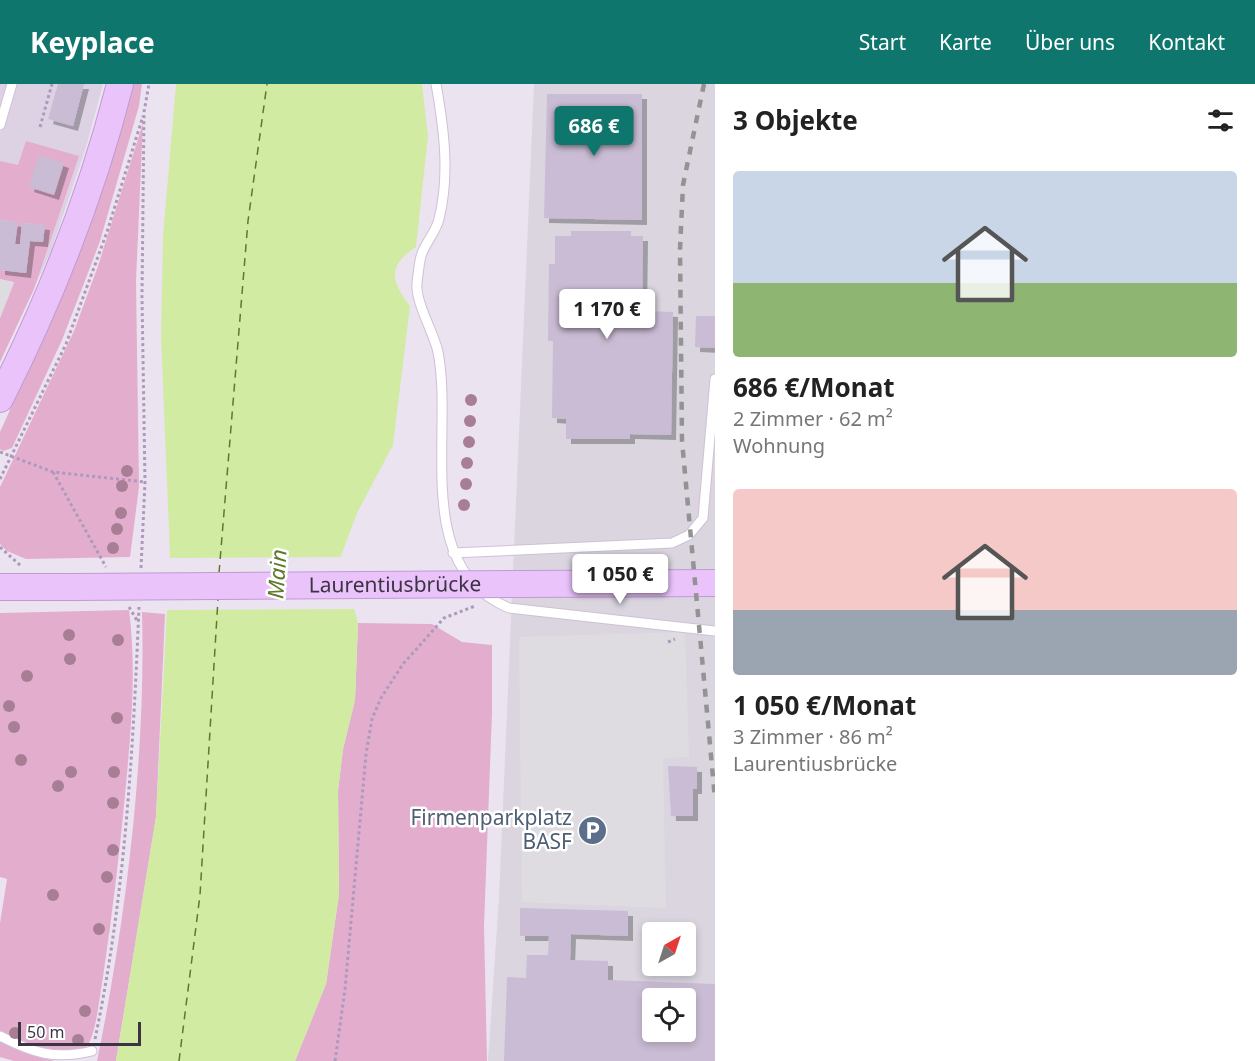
<!DOCTYPE html>
<html lang="de">
<meta charset="utf-8">
<style>
body{margin:0;font-family:"Noto Sans",sans-serif;background:#f2f2f2;color:#222;height:100vh;display:flex;flex-direction:column;font-size:22px;white-space:nowrap}
*{box-sizing:border-box;margin:0}
p{font-size:20px;color:#767676}
.icon{flex:none;width:33px;height:33px;fill:none;stroke:currentColor;stroke-width:2;stroke-linecap:round;stroke-linejoin:round}
.map{position:relative;flex:1;overflow:hidden}
.drawer{display:flex;flex-direction:column;background:#fff;width:540px}
.drawer>*{flex:none}
.needle{width:39px;rotate:39deg}
.fabs{position:absolute;left:642px;top:838px;display:grid;gap:12px}
.fabs a{display:grid;place-items:center;width:54px;height:54px;border-radius:6px;background:#fff;box-shadow:0 3px 9px #0003;font-size:30px}
.scale{position:absolute;left:18px;bottom:15px;width:123px;box-sizing:border-box;padding-left:6px;border:3px solid #3c3442;border-top:0;font-size:16px;line-height:21px;white-space:nowrap;color:#3c3442;-webkit-text-stroke:4px #fff;paint-order:stroke}
.price{position:absolute;translate:-50% -51px;padding:0 14px;border-radius:6px;background:#fff;color:#222;font-size:20px;line-height:39px;filter:drop-shadow(0 2px 3px #0008)}
.price::after{content:'';position:absolute;left:50%;top:36px;width:18px;height:14px;margin-left:-9px;background:inherit;clip-path:polygon(0 0,100% 0,50% 100%)}
.price.on{background:#0f766e;color:#fff}
ul{padding:0;list-style:none}
li{display:grid;align-content:center;gap:12px;height:318px;padding:0 18px}
li span{display:grid;place-items:center;height:186px;border-radius:6px;color:#555}
li>.icon{margin-inline-start:auto}
span .icon{width:108px;height:108px;fill:#fffc;stroke-width:1}
li b{font-size:26px}
h2{display:flex;justify-content:space-between;align-items:center;height:72px;padding:0 18px;font-size:26px}
header{display:flex;align-items:center;gap:36px;box-sizing:border-box;height:84px;padding:0 30px;background:#0f766e;color:#fff}
header strong{font-size:28px}
nav{display:flex;gap:33px;margin-inline-start:auto;font-size:21px}
main{display:flex;flex:1;min-height:0}
.map>svg:first-child{display:block}
</style>
<header>
<strong>Keyplace</strong>
<nav><a>Start</a><a>Karte</a><a>Über uns</a><a>Kontakt</a></nav>
</header>
<main>
<div class="map">
<svg width="715" height="977" viewBox="0 0 715 977">
<defs>
<filter id="shadow"><feDropShadow dx="5" dy="5" stdDeviation="0" flood-color="#0004"/></filter>
</defs>
<rect width="100%" height="100%" fill="#ece3f1"/>
<!-- residential -->
<path fill="#ddd2e4" d="M 0,0 L 103,0 L 86,63 L 51,167 L 0,278 Z"/>
<!-- industrial -->
<path fill="#dad5df" fill-rule="evenodd" d="M 534,0 L 715,0 L 715,977 L 488,977 L 499,814 ZM 652,849 L 686,849 L 686,882 L 652,882 ZM 652,915 L 686,915 L 686,948 L 652,948 Z"/>
<!-- green -->
<g fill="#e3aece">
<path d="M 128,0 L 142,0 L 139,22 L 100,157 L 86,194 L 62,256 L 12,364 L 3,367 L 0,365 L 0,348 L 46,246 Z"/>
<path d="M 143,39 L 136,197 L 139,403 L 130,473 L 26,475 L 7,467 L 0,460 L 0,403 L 74,247 L 98,182 Z"/>
<path d="M 26,57 L 79,72 L 34,205 L 0,278 L 0,234 L 14,199 L 0,195 L 0,186 L 26,189 L 30,157 L 43,158 L 44,141 L 22,139 L 20,160 L 15,160 L 17,138 L 0,136 L 0,77 L 18,81 Z"/>
<path d="M 129,526 C 136,580 132,635 127,690 C 121,758 113,825 103,893 C 100,908 96,954 86,963 C 72,977 14,957 0,947 L 0,839 L 7,795 L 0,793 L 0,529 Z"/>
<path d="M 142,528 L 165,530 L 156,733 L 116,977 L 97,977 C 126,836 146,672 142,528 Z"/>
<path d="M 358,539 L 432,540 L 462,558 L 492,561 L 492,629 L 484,842 L 487,977 L 295,977 L 326,900 L 339,810 L 338,707 L 343,665 L 355,616 Z"/>
<path d="M 0,956 L 31,971 L 55,977 L 14,977 L 0,973 Z"/>
</g>
<!-- parking -->
<g fill="#dfdce1">
<path d="M 0,195 L 14,198 L 0,234 Z"/>
<path d="M 685,548 L 689,673 L 663,674 L 666,824 L 522,818 L 519,553 Z"/>
</g>
<!-- water -->
<path fill="#d1eba2" d="M 176,0 L 422,0 L 428,52 L 416,163 C 387,182 391,197 410,222 L 393,361 L 357,429 L 341,472 L 358,539 L 355,616 L 343,665 L 338,707 L 339,810 L 326,900 L 295,977 L 116,977 L 156,733 L 170,470 L 161,253 L 163,152 Z"/>
<!-- pier -->
<path fill="#ece3f1" d="M 344,473 L 358,525 L 164,526 L 167,474 Z"/>
<g fill="none" stroke-linecap="round" stroke-linejoin="round">
<!-- ferry -->
<g stroke="#5d7a2a" stroke-width="1.5" stroke-dasharray="8 6" stroke-linecap="butt">
<path d="M 219,489 L 248,137 L 267,0"/>
<path d="M 179,977 L 200,811 L 218,515"/>
</g>
</g>
<!-- building -->
<g fill="#cabcd4" fill-rule="evenodd" filter="url(#shadow)">
<path d="M 58,0 L 84,0 L 73,42 L 48,35 Z"/>
<path d="M 547,10 L 642,10 L 642,136 L 544,134 Z"/>
<path d="M 39,71 L 64,79 L 54,111 L 29,103 Z"/>
<path d="M 0,136 L 18,138 L 15,160 L 20,160 L 22,139 L 45,141 L 43,158 L 30,157 L 26,189 L 0,186 Z"/>
<path d="M 571,147 L 631,147 L 631,152 L 643,152 L 642,227 L 673,228 L 671,351 L 630,350 L 630,355 L 566,355 L 566,335 L 552,334 L 553,257 L 548,257 L 549,180 L 555,180 L 555,152 L 571,152 Z"/>
<path d="M 696,232 L 715,232 L 715,264 L 695,263 Z"/>
<path d="M 668,682 L 697,683 L 697,705 L 693,705 L 693,732 L 671,732 Z"/>
<path d="M 520,824 L 628,827 L 628,852 L 571,850 L 570,876 L 608,877 L 608,896 L 715,900 L 715,977 L 504,977 L 507,893 L 526,894 L 527,871 L 548,871 L 549,852 L 520,852 ZM 652,915 L 686,915 L 686,948 L 652,948 Z"/>
</g>
<g fill="none" stroke-linecap="round" stroke-linejoin="round">
<defs>
<g id="lane">
<path d="M 436,0 C 444,45 450,91 439,135 C 436,148 425,159 421,172 C 419,180 418,191 417,199 C 415,218 434,249 438,268 C 454,349 411,484 509,524 L 715,547"/>
<path d="M 0,41 L 12,0"/>
<path d="M 453,469 L 672,459 L 689,451 L 703,434 L 715,295"/>
<path d="M 0,952 C 33,969 55,976 92,967"/>
</g>
<g id="secondary">
<path d="M 0,315 C 51,214 92,110 120,0"/>
<path d="M 524,500 L 715,499"/>
<path d="M 0,503 L 73,503"/>
</g>
</defs>
<!-- lane casing -->
<use href="#lane" stroke="#cec1d6" stroke-width="11"/>
<!-- secondary casing -->
<use href="#secondary" stroke="#c199d4" stroke-width="28"/>
<!-- path -->
<g stroke="#ae99bc" stroke-width="3" stroke-dasharray="3 3" stroke-linecap="butt">
<path d="M 40,43 L 52,0"/>
<path d="M 0,368 L 53,388 L 145,398"/>
<path d="M 53,388 L 106,483"/>
<path d="M 0,395 L 66,260 L 107,148 L 143,32"/>
<path d="M 0,463 L 21,482"/>
<path d="M 141,484 L 145,398 L 142,213 L 144,28 L 149,0"/>
<path d="M 129,523 L 138,538"/>
<path d="M 668,558 L 675,555"/>
<path d="M 95,955 C 125,813 133,668 139,523"/>
<path d="M 335,977 L 345,905 L 366,670 L 372,635 L 381,614 L 403,580 L 444,534 L 475,522"/>
</g>
<!-- lane -->
<use href="#lane" stroke="#fff" stroke-width="9"/>
<!-- secondary -->
<use href="#secondary" stroke="#eac3fb" stroke-width="26"/>
<!-- rail -->
<path stroke="#939393" stroke-width="4.5" stroke-dasharray="8 8" stroke-linecap="butt" d="M 704,0 L 683,101 L 680,165 L 682,357 L 715,715"/>
<defs>
<g id="secondary-bridge">
<path id="s1" d="M 73,503 L 524,500"/>
</g>
</defs>
<!-- secondary-bridge casing -->
<use href="#secondary-bridge" stroke="#c199d4" stroke-width="28" stroke-linecap="butt"/>
<!-- secondary-bridge -->
<use href="#secondary-bridge" stroke="#eac3fb" stroke-width="26"/>
</g>
<!-- trees -->
<g fill="#a87e95">
<circle cx="471" cy="316" r="6"/>
<circle cx="470" cy="337" r="6"/>
<circle cx="469" cy="358" r="6"/>
<circle cx="467" cy="379" r="6"/>
<circle cx="127" cy="387" r="6"/>
<circle cx="466" cy="400" r="6"/>
<circle cx="122" cy="402" r="6"/>
<circle cx="464" cy="421" r="6"/>
<circle cx="121" cy="429" r="6"/>
<circle cx="117" cy="445" r="6"/>
<circle cx="113" cy="464" r="6"/>
<circle cx="69" cy="551" r="6"/>
<circle cx="118" cy="556" r="6"/>
<circle cx="70" cy="575" r="6"/>
<circle cx="27" cy="592" r="6"/>
<circle cx="9" cy="622" r="6"/>
<circle cx="117" cy="634" r="6"/>
<circle cx="14" cy="643" r="6"/>
<circle cx="21" cy="676" r="6"/>
<circle cx="71" cy="688" r="6"/>
<circle cx="114" cy="688" r="6"/>
<circle cx="58" cy="702" r="6"/>
<circle cx="113" cy="719" r="6"/>
<circle cx="113" cy="766" r="6"/>
<circle cx="107" cy="793" r="6"/>
<circle cx="53" cy="811" r="6"/>
<circle cx="99" cy="845" r="6"/>
<circle cx="85" cy="927" r="6"/>
<circle cx="15" cy="949" r="6"/>
<circle cx="78" cy="956" r="6"/>
</g>
<!-- icons -->
<defs>
<symbol id="parking-disc" viewBox="-11 -11 22 22"><circle r="9.5" fill="#5c6f8a" stroke="#fff"/><path d="M-3.5-5.5H1a3.5 3.5 0 0 1 0 7H-1V5.5H-3.5ZM-1-3.4V-.6H.8a1.4 1.4 0 0 0 0-2.8Z" fill="#fff"/></symbol>
</defs>
<g fill-rule="evenodd">
<use href="#parking-disc" x="576" y="730" width="33" height="33"/>
</g>
<g text-anchor="middle" stroke-width="5" stroke-linejoin="round" paint-order="stroke">
<!-- street labels -->
<g font-size="21" fill="#3c3442" stroke="#fff">
<text dy="7" stroke="none"><textPath href="#s1" startOffset="322">Laurentiusbrücke</textPath></text>
</g>
<!-- service labels -->
<g font-size="21" fill="#4e5e75" stroke="#fff" text-anchor="end">
<text x="572" y="741">Firmenparkplatz<tspan x="572" dy="24">BASF</tspan></text>
</g>
<!-- water labels -->
<g font-size="22" font-style="italic" fill="#5d7a2a" stroke="#fff">
<text transform="translate(277 490) rotate(-86)" y="8">Main</text>
</g>
</g>
</svg>
<div class="fabs">
<a><svg class="needle" viewBox="-14 -14 28 28"><path d="M0-13l5 13h-10z" fill="#e53935"/><path d="M0 13l5-13h-10z" fill="#767676"/></svg></a>
<a><svg class="icon" aria-label="locate" viewBox="0 0 24 24"><circle cx="12" cy="12" r="6"/><path d="M12 2v4M12 18v4M2 12h4M18 12h4"/></svg></a>
</div>
<div class="scale">50 m</div>
<b class="price on" style="left:594px;top:73px">686 €</b>
<b class="price" style="left:607px;top:256px">1 170 €</b>
<b class="price" style="left:620px;top:521px">1 050 €</b>
</div>
<section class="drawer">
<h2>3 Objekte<svg class="icon" aria-label="filters" viewBox="0 0 24 24"><path d="M4 7h16M4 17h16"/><circle cx="9" cy="7" r="2"/><circle cx="15" cy="17" r="2"/></svg></h2>
<ul>
<li><span style="background:linear-gradient(#c9d6e8 60%,#8fb573 0)"><svg class="icon" aria-label="home" viewBox="0 0 24 24"><path d="M3 11l9-7 9 7M6 9v11h12V9"/></svg></span><div><b>686 €/Monat</b><p>2 Zimmer · 62 m²</p><p>Wohnung</p></div></li>
<li><span style="background:linear-gradient(#f6c9c9 65%,#9aa5b1 0)"><svg class="icon" aria-label="home" viewBox="0 0 24 24"><path d="M3 11l9-7 9 7M6 9v11h12V9"/></svg></span><div><b>1 050 €/Monat</b><p>3 Zimmer · 86 m²</p><p>Laurentiusbrücke</p></div></li>
</ul>
</section>
</main>
